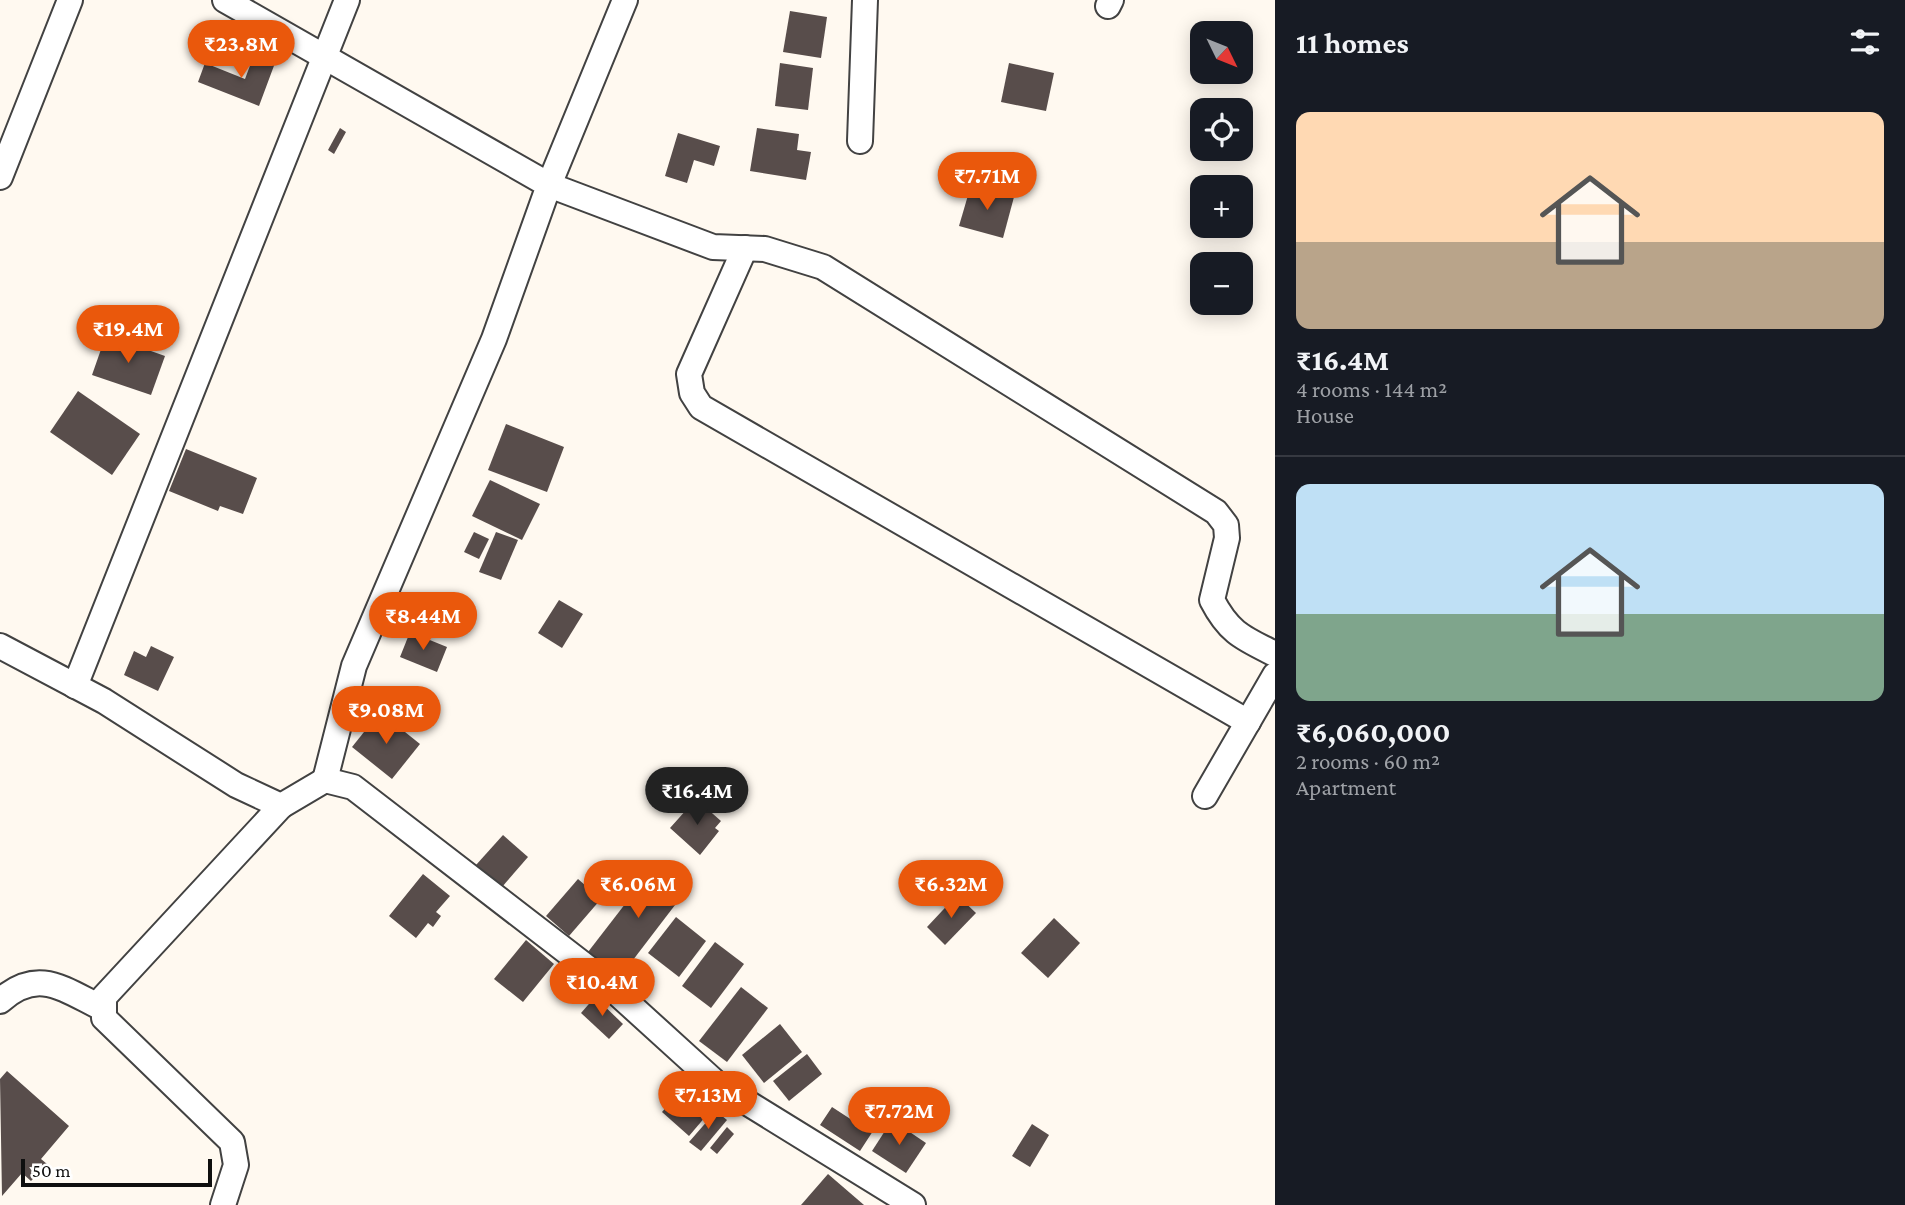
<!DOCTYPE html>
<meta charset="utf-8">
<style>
body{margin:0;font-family:"Crimson Pro",serif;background:#242831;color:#f1f3f6;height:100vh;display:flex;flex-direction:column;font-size:26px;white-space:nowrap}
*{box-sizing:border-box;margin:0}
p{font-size:23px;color:#9ea1a6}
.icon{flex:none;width:38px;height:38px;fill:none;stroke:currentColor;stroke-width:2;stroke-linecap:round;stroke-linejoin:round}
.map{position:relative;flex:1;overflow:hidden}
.side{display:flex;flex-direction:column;background:#171b24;width:630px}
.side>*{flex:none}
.needle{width:46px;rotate:133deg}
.fabs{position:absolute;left:1190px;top:21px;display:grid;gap:14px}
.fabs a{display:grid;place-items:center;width:63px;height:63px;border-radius:14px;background:#171b24;box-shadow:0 4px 18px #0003;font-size:35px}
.scale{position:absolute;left:21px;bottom:18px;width:191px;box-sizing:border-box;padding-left:7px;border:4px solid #0f0f0f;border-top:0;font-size:19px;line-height:24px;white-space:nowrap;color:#0f0f0f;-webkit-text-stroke:5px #fff;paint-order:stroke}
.price{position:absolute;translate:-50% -60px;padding:0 16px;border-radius:24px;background:#ea580c;color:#fff;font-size:23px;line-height:46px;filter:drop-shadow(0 2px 4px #0008)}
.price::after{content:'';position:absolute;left:50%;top:42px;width:21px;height:16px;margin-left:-10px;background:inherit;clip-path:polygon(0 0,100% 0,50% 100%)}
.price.selected{background:#222;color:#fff}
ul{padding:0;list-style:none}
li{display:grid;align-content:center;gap:14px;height:371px;padding:0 21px}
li+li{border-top:2px solid #363941}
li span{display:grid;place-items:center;height:217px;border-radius:14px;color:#555}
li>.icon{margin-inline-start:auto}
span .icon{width:126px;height:126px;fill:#fffc;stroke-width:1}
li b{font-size:30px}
h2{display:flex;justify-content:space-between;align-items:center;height:84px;padding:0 21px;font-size:30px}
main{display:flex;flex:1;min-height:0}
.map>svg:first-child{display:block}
</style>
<main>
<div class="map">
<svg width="1275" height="1205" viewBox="0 0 1275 1205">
<rect width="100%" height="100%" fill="#fff9f0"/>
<!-- building -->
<g fill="#584d4b">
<path d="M 790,11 L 827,17 L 821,58 L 783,52 Z"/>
<path d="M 254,55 L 275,63 L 259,106 L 198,82 L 205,63 L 245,79 Z"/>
<path d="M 780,63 L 813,68 L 808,110 L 775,106 Z"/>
<path d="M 1009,63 L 1054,73 L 1046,111 L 1001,102 Z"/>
<path d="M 340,128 L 346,132 L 334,154 L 328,150 Z"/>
<path d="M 757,128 L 799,134 L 797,150 L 811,152 L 806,180 L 750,171 Z"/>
<path d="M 678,133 L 720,146 L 714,166 L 694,160 L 687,183 L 665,176 Z"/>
<path d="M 971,185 L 1014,197 L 1003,238 L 959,226 Z"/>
<path d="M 106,335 L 165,356 L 151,395 L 92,375 Z"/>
<path d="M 78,391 L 140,434 L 112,475 L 50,432 Z"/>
<path d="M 506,424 L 564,447 L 547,492 L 488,470 Z"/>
<path d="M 186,449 L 257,478 L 243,514 L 220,506 L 218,511 L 169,491 Z"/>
<path d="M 490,480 L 540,504 L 522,540 L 472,516 Z"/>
<path d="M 474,532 L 489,539 L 479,559 L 464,552 Z"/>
<path d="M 496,532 L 518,540 L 501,580 L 479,572 Z"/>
<path d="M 559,600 L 583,614 L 562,648 L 538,633 Z"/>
<path d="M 410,632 L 447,647 L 437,672 L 400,657 Z"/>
<path d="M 151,646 L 174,657 L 158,691 L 124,675 L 134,651 L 146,657 Z"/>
<path d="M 380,712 L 420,744 L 392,779 L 352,747 Z"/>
<path d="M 696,799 L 721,821 L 715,828 L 719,831 L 700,855 L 670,828 Z"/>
<path d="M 503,835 L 528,857 L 502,887 L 476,865 Z"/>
<path d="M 656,864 L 688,888 L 620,977 L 588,952 Z"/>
<path d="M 423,874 L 450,896 L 436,912 L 441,916 L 433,927 L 428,923 L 416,938 L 389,916 Z"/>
<path d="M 578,879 L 601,899 L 569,936 L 546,916 Z"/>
<path d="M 957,895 L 976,913 L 945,945 L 927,927 Z"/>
<path d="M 676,917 L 706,941 L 679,977 L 648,953 Z"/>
<path d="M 1054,918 L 1080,943 L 1048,978 L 1021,953 Z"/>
<path d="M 526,940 L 554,964 L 523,1002 L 494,979 Z"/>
<path d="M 715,942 L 744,964 L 711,1008 L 682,986 Z"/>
<path d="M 741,987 L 768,1008 L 727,1062 L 699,1041 Z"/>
<path d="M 595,997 L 623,1024 L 609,1039 L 581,1013 Z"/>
<path d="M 780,1024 L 802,1052 L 764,1083 L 742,1055 Z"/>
<path d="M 807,1054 L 822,1074 L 789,1101 L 773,1081 Z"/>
<path d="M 7,1071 L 69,1126 L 41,1159 L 47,1164 L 31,1181 L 22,1173 L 2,1196 L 0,1079 Z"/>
<path d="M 685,1086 L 712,1109 L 689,1136 L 662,1112 Z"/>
<path d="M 867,1102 L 884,1114 L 860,1151 L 820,1125 L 832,1107 L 855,1122 Z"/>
<path d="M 716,1111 L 727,1120 L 701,1151 L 689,1142 Z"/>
<path d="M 892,1120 L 926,1143 L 906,1173 L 872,1151 Z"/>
<path d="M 1032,1124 L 1049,1135 L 1030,1167 L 1012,1156 Z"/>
<path d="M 727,1127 L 734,1134 L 717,1154 L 710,1148 Z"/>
<path d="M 828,1174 L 864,1205 L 801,1205 Z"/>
</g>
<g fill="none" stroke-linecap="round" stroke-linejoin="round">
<defs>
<g id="minor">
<path d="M 225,0 L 549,185 L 494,339 L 354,666 L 325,780"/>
<path d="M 625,0 L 549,185 L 713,247 L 765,249 L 823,267 L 1216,512 L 1226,525 L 1227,538 L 1212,600 C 1229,633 1243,638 1275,654"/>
<path d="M 1108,6 L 1111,0"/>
<path d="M 860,141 L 865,0"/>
<path d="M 0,177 L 70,0"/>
<path d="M 745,248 L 689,374 L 692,393 L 701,407 L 1248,722"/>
<path d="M 0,646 L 104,701 L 236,785 L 281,806 L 325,780 L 353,787 L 597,975 L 717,1084 L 913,1205"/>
<path d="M 75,686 L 347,0"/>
<path d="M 1205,796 L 1275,675"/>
<path d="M 0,1001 C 38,967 63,989 102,1008"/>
<path d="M 223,1205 L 236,1165 L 232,1142 L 104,1018 L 104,997 L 281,806"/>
</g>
</defs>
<!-- minor casing -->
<use href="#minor" stroke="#424242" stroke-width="28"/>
<!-- minor -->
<use href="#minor" stroke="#fff" stroke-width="24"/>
</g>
</svg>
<div class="fabs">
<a><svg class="needle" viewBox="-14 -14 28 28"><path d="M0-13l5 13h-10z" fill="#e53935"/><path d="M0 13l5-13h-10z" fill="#9ea1a6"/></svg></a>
<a><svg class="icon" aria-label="locate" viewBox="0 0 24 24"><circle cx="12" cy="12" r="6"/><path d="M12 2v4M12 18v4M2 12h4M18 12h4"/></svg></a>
<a>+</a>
<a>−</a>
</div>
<div class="scale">50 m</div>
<b class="price" style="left:241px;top:80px">₹23.8M</b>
<b class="price" style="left:987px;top:212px">₹7.71M</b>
<b class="price" style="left:128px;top:365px">₹19.4M</b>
<b class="price" style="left:423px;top:652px">₹8.44M</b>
<b class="price" style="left:386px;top:746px">₹9.08M</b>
<b class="price selected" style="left:697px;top:827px">₹16.4M</b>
<b class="price" style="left:638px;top:920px">₹6.06M</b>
<b class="price" style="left:951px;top:920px">₹6.32M</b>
<b class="price" style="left:602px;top:1018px">₹10.4M</b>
<b class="price" style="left:708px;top:1131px">₹7.13M</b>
<b class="price" style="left:899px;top:1147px">₹7.72M</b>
</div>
<section class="side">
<h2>11 homes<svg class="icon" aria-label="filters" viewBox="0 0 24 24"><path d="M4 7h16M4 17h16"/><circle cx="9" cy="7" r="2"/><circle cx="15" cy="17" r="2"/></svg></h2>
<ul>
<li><span style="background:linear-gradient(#ffd9b3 60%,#b9a48a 0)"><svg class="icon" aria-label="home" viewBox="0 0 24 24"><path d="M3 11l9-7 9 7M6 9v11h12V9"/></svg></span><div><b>₹16.4M</b><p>4 rooms · 144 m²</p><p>House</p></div></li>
<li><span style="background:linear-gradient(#bfe0f5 60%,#7fa58c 0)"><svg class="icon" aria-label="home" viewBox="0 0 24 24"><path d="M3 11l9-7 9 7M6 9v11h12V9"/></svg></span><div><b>₹6,060,000</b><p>2 rooms · 60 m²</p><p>Apartment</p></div></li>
</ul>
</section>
</main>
